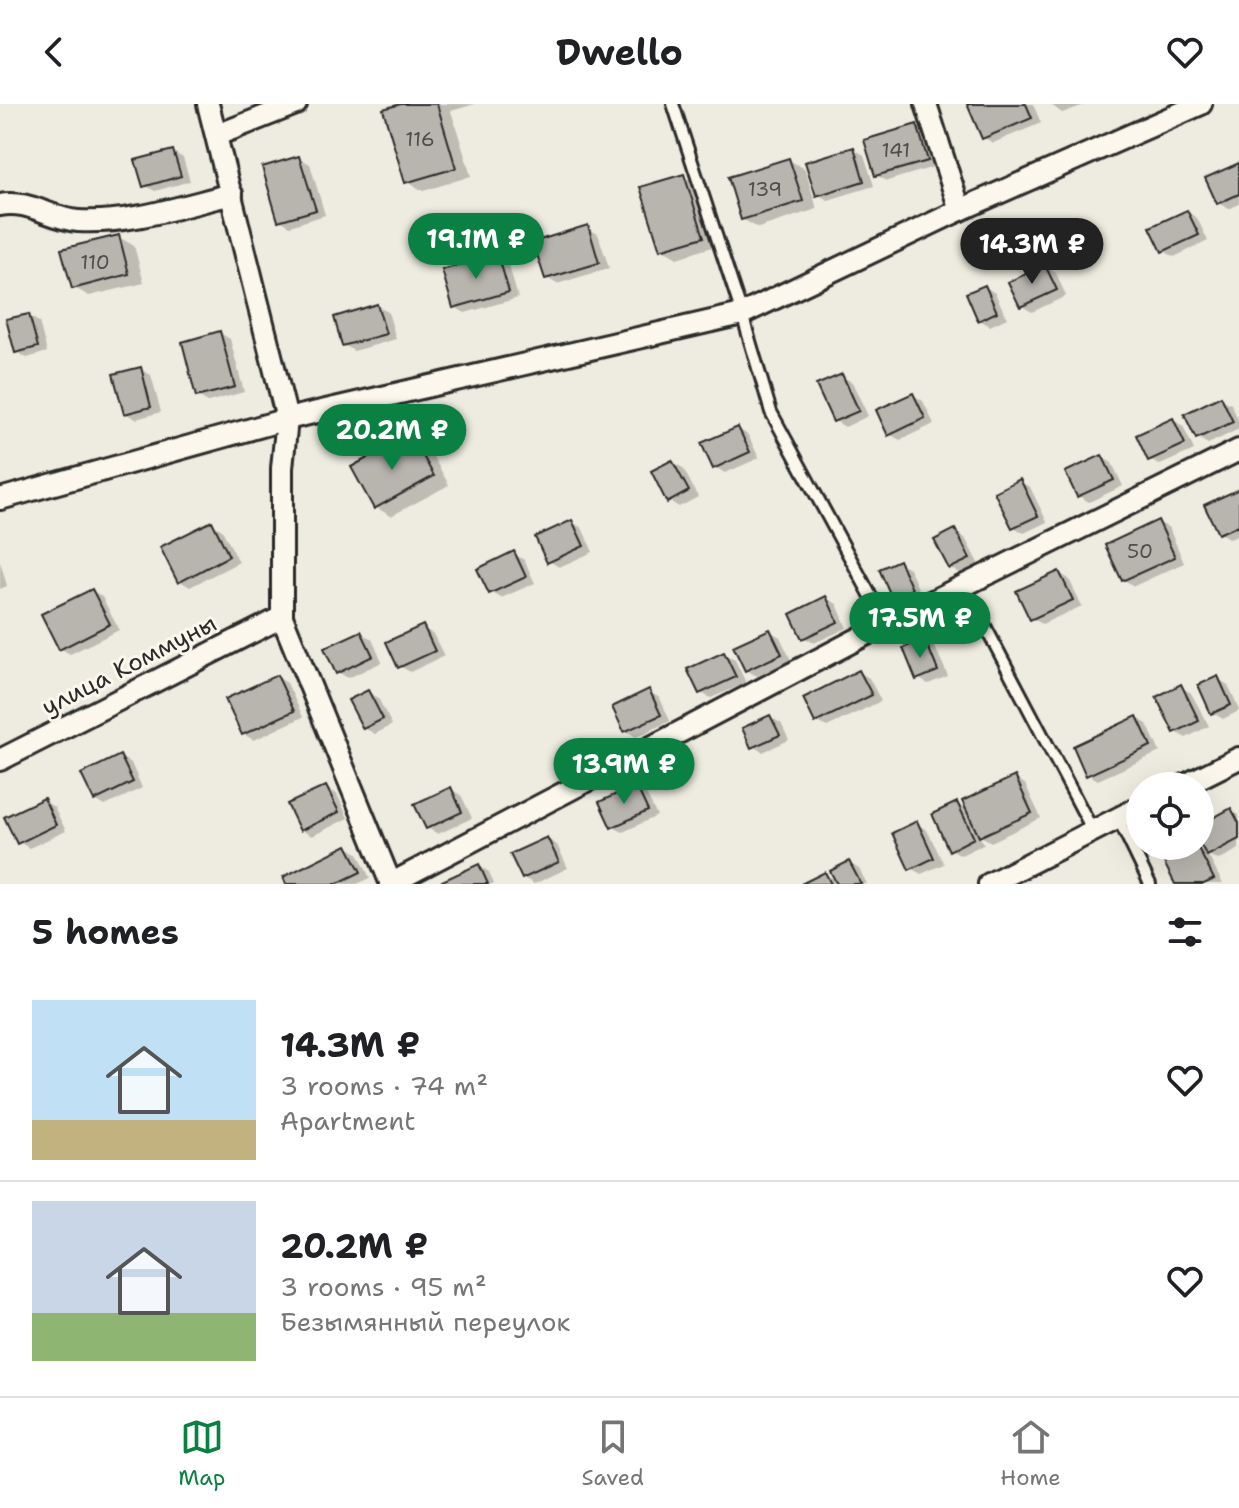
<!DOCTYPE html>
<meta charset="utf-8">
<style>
body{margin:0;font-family:"Shantell Sans",sans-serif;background:#f2f2f2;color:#202124;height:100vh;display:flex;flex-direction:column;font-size:30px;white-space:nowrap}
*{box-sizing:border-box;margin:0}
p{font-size:26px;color:#757577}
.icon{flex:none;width:44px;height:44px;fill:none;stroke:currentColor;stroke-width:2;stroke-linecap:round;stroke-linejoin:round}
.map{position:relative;height:780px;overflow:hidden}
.details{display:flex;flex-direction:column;background:#fff;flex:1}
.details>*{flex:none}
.fabs{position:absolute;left:1126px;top:668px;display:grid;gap:16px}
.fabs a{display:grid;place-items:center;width:88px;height:88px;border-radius:50%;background:#fff;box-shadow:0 8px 32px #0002;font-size:40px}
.price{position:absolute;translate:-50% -68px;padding:0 18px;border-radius:28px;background:#0b8043;color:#fff;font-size:26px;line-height:52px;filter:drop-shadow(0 2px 4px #0008)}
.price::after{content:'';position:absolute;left:50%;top:48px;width:24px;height:18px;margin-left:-12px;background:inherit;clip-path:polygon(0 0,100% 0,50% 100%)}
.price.on{background:#222;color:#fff}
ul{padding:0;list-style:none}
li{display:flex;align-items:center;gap:24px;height:200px;padding:0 32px}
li+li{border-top:2px solid #e0e0e0}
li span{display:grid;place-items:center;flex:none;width:224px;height:160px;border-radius:0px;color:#555}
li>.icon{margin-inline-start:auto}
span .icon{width:96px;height:96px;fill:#fffc;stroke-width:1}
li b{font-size:34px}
h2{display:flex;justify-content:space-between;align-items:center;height:96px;padding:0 32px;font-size:34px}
header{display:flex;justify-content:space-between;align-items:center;height:104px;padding:0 32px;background:#fff;font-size:36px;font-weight:700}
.menu{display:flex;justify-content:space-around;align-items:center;height:112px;border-top:2px solid #e0e0e0;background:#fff;font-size:22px;color:#757577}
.menu a{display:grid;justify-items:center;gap:4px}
.menu .on{color:#0b8043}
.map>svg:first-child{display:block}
</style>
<header><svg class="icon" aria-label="back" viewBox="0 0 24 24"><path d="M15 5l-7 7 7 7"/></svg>Dwello<svg class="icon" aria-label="heart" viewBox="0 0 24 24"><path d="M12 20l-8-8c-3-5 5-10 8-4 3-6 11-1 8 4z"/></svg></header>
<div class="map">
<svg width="1239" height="780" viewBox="0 0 1239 780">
<rect width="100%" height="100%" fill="#eeebe0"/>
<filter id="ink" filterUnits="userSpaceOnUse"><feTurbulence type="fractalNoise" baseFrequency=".0125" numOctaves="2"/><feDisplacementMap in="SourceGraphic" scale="16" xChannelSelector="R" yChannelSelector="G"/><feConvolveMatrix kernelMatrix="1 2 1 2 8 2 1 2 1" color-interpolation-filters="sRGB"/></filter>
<g filter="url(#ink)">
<!-- shadow -->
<g fill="#0003">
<path d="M 408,0 L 475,0 L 451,7 L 471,72 L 423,87 L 407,78 Z"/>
<path d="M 972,0 L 1033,0 L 1041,19 L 993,39 L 983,33 Z"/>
<path d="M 1050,0 L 1087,0 L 1062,9 Z"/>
<path d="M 917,22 L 927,28 L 937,62 L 887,77 L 876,71 Z"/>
<path d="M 854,45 L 864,51 L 874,82 L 828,96 L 817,90 Z"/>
<path d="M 173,48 L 183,54 L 190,77 L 155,87 L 144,81 Z"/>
<path d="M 299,54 L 310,60 L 325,111 L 290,122 L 280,116 Z"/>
<path d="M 789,56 L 805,65 L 817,105 L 758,124 L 742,115 Z"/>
<path d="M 1239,61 L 1239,100 L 1229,105 L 1218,99 Z"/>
<path d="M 683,72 L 699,81 L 718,141 L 677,154 L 662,145 Z"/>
<path d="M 1187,108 L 1197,114 L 1208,137 L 1174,153 L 1164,147 Z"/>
<path d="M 587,124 L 598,130 L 609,164 L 557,180 L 547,174 Z"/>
<path d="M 119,133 L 134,142 L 144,179 L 89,192 L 73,183 Z"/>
<path d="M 498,152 L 508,158 L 518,194 L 465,209 L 455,203 Z"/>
<path d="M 1045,163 L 1056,169 L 1066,192 L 1032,208 L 1022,202 Z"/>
<path d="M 985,183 L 995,189 L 1007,214 L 990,222 L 980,216 Z"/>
<path d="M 377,202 L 388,208 L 396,235 L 354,247 L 344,241 Z"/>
<path d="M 29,212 L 39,218 L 47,248 L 27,254 L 17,248 Z"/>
<path d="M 220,229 L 230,235 L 244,288 L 208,298 L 198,292 Z"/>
<path d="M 140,265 L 151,271 L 161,308 L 136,315 L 125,309 Z"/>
<path d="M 841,272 L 852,278 L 868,312 L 845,323 L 835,317 Z"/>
<path d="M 913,291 L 923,297 L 934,320 L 900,336 L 889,330 Z"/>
<path d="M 1221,295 L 1231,300 L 1239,317 L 1239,325 L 1208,340 L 1198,334 Z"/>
<path d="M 1173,316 L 1183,322 L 1194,346 L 1160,361 L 1149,356 Z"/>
<path d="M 738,325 L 748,331 L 759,354 L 725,369 L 715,363 Z"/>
<path d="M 411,333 L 427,342 L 449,381 L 391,412 L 375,403 Z"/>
<path d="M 1102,353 L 1112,359 L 1123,382 L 1089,398 L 1079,392 Z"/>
<path d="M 672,358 L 683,364 L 698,393 L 679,403 L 669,397 Z"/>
<path d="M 1020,378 L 1030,383 L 1047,418 L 1024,429 L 1014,423 Z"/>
<path d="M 1239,387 L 1239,431 L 1230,435 L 1220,429 Z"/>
<path d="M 572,418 L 582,424 L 593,448 L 559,463 L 549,457 Z"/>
<path d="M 1158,418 L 1169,424 L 1184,459 L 1134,482 L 1124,476 Z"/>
<path d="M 212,420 L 222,426 L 239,458 L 190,483 L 180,477 Z"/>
<path d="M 955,428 L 965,434 L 979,461 L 961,470 L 951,464 Z"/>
<path d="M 514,450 L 524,456 L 535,479 L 501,494 L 491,488 Z"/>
<path d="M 0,457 L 7,482 L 0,485 Z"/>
<path d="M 899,458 L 909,464 L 921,491 L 904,499 L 894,493 Z"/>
<path d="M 1059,469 L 1069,475 L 1082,502 L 1042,520 L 1032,514 Z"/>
<path d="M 92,487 L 102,493 L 119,526 L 70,550 L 60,544 Z"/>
<path d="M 826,494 L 837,500 L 847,524 L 814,539 L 803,533 Z"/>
<path d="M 423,524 L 433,530 L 444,552 L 410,568 L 400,562 Z"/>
<path d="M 770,527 L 780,533 L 791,556 L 757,572 L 746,566 Z"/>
<path d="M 361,529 L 372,535 L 382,558 L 348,574 L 338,568 Z"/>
<path d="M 925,537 L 935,543 L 948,572 L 928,580 L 918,574 Z"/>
<path d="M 724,550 L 735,556 L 746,579 L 711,594 L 701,589 Z"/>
<path d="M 859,568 L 869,574 L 881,597 L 827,623 L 816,617 Z"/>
<path d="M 277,573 L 287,579 L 303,613 L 254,636 L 243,630 Z"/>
<path d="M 1218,575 L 1228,581 L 1239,604 L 1239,607 L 1223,615 L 1213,609 Z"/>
<path d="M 1181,583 L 1191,589 L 1209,622 L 1186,634 L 1176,628 Z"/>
<path d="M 368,588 L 378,594 L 392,621 L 375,630 L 364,624 Z"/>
<path d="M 649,588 L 660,594 L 670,617 L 636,633 L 626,627 Z"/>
<path d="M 770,613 L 781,619 L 789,636 L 763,648 L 753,642 Z"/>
<path d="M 1137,614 L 1147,620 L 1160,648 L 1098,676 L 1088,670 Z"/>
<path d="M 120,653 L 131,659 L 142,684 L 105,702 L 95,696 Z"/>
<path d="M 1015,674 L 1025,680 L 1041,714 L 991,738 L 979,731 L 984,740 L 961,751 L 951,745 L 957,700 L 969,707 Z"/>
<path d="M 326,684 L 337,690 L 348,714 L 312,732 L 301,726 Z"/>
<path d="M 636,684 L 646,690 L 657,712 L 623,728 L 613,723 Z"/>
<path d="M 450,685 L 461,691 L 472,714 L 438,730 L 427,724 Z"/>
<path d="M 44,697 L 54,703 L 66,727 L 29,744 L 19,738 Z"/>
<path d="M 1231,706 L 1239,711 L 1239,745 L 1218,756 L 1207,750 L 1223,780 L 1177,780 L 1166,742 L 1200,742 L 1200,723 Z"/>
<path d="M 917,720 L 927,726 L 944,760 L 921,770 L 911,764 Z"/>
<path d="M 547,735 L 557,741 L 568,764 L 534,780 L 524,774 Z"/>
<path d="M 347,743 L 358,749 L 370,774 L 357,780 L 289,780 Z"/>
<path d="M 849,759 L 859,765 L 867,780 L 805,780 L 825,770 L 838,778 Z"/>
<path d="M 479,762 L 489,768 L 494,780 L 445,780 Z"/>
</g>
<!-- building -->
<g fill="#b8b5ae" stroke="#2b2b2b" stroke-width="2">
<path d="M 401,0 L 437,0 L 456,64 L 405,79 L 383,5 Z"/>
<path d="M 967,0 L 1026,0 L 1032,14 L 982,35 Z"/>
<path d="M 917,20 L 928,57 L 875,72 L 864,36 Z"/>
<path d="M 854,43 L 864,77 L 816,92 L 805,58 Z"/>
<path d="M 173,46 L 181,72 L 143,83 L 135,56 Z"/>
<path d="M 299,52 L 316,106 L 278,117 L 262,63 Z"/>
<path d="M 789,54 L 803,97 L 741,116 L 728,73 Z"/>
<path d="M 1239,59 L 1239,90 L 1217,100 L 1205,74 Z"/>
<path d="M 684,70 L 704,133 L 660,146 L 640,83 Z"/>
<path d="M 1187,106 L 1199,131 L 1162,148 L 1150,123 Z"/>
<path d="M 588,121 L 599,159 L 545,175 L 533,138 Z"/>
<path d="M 119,131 L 129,170 L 72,185 L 61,145 Z"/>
<path d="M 498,150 L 509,188 L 453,204 L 442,166 Z"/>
<path d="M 1045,161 L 1057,186 L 1020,203 L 1008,178 Z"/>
<path d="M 985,181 L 997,208 L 978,217 L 966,189 Z"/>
<path d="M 377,200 L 386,230 L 342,242 L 334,213 Z"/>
<path d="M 29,210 L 38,243 L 15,249 L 6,215 Z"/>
<path d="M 220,227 L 235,283 L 196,293 L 182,238 Z"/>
<path d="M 141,263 L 151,303 L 124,310 L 113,270 Z"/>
<path d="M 842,270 L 859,307 L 833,318 L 816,281 Z"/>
<path d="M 913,289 L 925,314 L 888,332 L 876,306 Z"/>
<path d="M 1221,292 L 1233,318 L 1196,335 L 1184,310 Z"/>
<path d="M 1173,314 L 1185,340 L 1148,357 L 1136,331 Z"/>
<path d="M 738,323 L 750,348 L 713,365 L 701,339 Z"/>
<path d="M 411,330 L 434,372 L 374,405 L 351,363 Z"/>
<path d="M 1102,351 L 1114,376 L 1077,393 L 1065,368 Z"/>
<path d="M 672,356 L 689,387 L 667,399 L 651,367 Z"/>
<path d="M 1020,375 L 1038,412 L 1012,424 L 994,388 Z"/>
<path d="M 1239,385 L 1239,421 L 1218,430 L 1204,401 Z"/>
<path d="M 572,416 L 584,442 L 547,459 L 535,433 Z"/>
<path d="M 1158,416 L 1175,453 L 1122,477 L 1105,441 Z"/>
<path d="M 212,417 L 229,452 L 178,479 L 160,443 Z"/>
<path d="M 955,425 L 970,455 L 949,465 L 934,436 Z"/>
<path d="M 514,447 L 526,473 L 489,490 L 477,465 Z"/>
<path d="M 899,456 L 912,485 L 892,494 L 879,465 Z"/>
<path d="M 1059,467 L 1073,496 L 1030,516 L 1016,487 Z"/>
<path d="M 92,485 L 110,520 L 59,546 L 41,510 Z"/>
<path d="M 826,492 L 838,518 L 802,535 L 790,510 Z"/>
<path d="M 423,521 L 435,547 L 398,564 L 386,538 Z"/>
<path d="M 770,525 L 782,550 L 745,567 L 733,542 Z"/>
<path d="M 361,527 L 373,552 L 336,570 L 324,544 Z"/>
<path d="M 925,535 L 938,567 L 916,576 L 903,544 Z"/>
<path d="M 724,548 L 736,573 L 699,590 L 687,565 Z"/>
<path d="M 859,566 L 872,591 L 815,619 L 803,594 Z"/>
<path d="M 277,571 L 294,607 L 242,631 L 225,595 Z"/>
<path d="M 1218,572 L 1231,601 L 1211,610 L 1198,581 Z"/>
<path d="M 1181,580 L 1199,617 L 1174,629 L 1156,593 Z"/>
<path d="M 649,585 L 661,611 L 624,628 L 612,603 Z"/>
<path d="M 368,586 L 383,615 L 363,625 L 348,596 Z"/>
<path d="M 770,611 L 780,631 L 751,644 L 742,624 Z"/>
<path d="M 1137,612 L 1151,642 L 1086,672 L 1073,642 Z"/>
<path d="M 120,651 L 133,678 L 94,697 L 81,670 Z"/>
<path d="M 1015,672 L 1032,709 L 979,733 L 962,697 Z"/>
<path d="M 636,681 L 648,707 L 611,724 L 599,698 Z"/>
<path d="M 326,682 L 339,708 L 300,727 L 287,700 Z"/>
<path d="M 451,683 L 462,708 L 426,725 L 414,700 Z"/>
<path d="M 44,694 L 56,721 L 17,740 L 4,713 Z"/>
<path d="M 957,698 L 974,734 L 949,747 L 932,710 Z"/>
<path d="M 1231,704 L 1239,719 L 1239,735 L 1207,752 L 1200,740 L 1200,721 Z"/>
<path d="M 917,717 L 934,754 L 909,766 L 892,729 Z"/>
<path d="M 547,733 L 559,758 L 522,775 L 510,750 Z"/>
<path d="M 347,741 L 361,768 L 336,780 L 286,780 L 283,773 Z"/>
<path d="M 1162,742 L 1197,742 L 1214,775 L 1204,780 L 1175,780 L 1157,745 Z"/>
<path d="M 849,757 L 861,780 L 837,780 L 830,767 Z"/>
<path d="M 479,760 L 488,780 L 443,780 L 442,777 Z"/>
<path d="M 825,768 L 831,780 L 801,780 Z"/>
</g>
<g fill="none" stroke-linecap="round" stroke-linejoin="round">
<defs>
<g id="service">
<path d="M 673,0 L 742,210 L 771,308 L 886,520"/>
<path d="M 964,482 L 1093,727"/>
<path d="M 1118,714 L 1150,780"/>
</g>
<g id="minor">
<path d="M 208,0 L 287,315 L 282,364 L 282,513 L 391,780"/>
<path d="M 926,0 L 960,106"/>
<path d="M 217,31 L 296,0"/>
<path d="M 0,101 C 28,95 51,115 78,117 C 130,120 182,102 232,90"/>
<path d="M 0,395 L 287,315 L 742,210 L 960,106 L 1201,0"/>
<path d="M 0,656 L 282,513"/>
<path d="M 1183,682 L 1239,654"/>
<path d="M 390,780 L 886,520 L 1239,346"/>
<path d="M 989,780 L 1140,703"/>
</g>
</defs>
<!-- service casing -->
<use href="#service" stroke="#2b2b2b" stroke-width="16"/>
<!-- minor casing -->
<use href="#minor" stroke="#2b2b2b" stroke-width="26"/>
<!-- service -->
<use href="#service" stroke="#fbf7ec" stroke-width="10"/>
<!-- minor -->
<use href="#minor" stroke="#fbf7ec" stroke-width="20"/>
</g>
</g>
<g text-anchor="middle" stroke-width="6" stroke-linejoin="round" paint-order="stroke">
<!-- number labels -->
<g font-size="20" fill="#4e4e4c">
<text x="420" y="42">116</text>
<text x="896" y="53">141</text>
<text x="765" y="92">139</text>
<text x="95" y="165">110</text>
<text x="1140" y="454">50</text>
</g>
<!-- street labels -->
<g font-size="24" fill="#2b2b2b" stroke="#fbf7ec">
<text transform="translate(129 561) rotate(-27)" y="8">улица Коммуны</text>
</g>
</g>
</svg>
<div class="fabs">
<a><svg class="icon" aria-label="locate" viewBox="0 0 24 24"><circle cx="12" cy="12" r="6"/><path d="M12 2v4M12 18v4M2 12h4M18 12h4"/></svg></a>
</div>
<b class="price" style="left:476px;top:177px">19.1M ₽</b>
<b class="price on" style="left:1032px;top:182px">14.3M ₽</b>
<b class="price" style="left:392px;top:368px">20.2M ₽</b>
<b class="price" style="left:920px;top:556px">17.5M ₽</b>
<b class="price" style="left:624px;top:702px">13.9M ₽</b>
</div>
<section class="details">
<h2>5 homes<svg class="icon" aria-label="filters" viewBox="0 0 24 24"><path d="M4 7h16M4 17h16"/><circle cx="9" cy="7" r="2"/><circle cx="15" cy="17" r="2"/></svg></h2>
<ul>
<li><span style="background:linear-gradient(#bfe0f5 75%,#c2b280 0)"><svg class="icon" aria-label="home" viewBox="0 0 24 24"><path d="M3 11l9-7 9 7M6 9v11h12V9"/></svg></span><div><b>14.3M ₽</b><p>3 rooms · 74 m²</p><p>Apartment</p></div><svg class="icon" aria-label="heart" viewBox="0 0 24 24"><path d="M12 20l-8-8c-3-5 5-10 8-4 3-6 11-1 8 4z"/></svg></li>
<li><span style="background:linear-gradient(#c9d6e8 70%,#8fb573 0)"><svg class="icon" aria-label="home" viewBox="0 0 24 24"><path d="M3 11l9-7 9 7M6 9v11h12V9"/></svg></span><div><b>20.2M ₽</b><p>3 rooms · 95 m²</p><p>Безымянный переулок</p></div><svg class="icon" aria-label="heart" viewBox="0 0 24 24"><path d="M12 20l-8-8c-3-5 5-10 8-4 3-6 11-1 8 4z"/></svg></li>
</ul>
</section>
<nav class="menu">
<a class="on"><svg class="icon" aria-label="map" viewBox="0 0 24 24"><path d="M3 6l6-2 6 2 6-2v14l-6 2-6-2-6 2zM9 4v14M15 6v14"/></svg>Map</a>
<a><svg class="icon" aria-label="saved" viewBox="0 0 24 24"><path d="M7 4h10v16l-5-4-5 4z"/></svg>Saved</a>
<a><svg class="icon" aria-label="home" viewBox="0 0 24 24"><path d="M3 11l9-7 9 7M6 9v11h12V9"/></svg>Home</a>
</nav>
